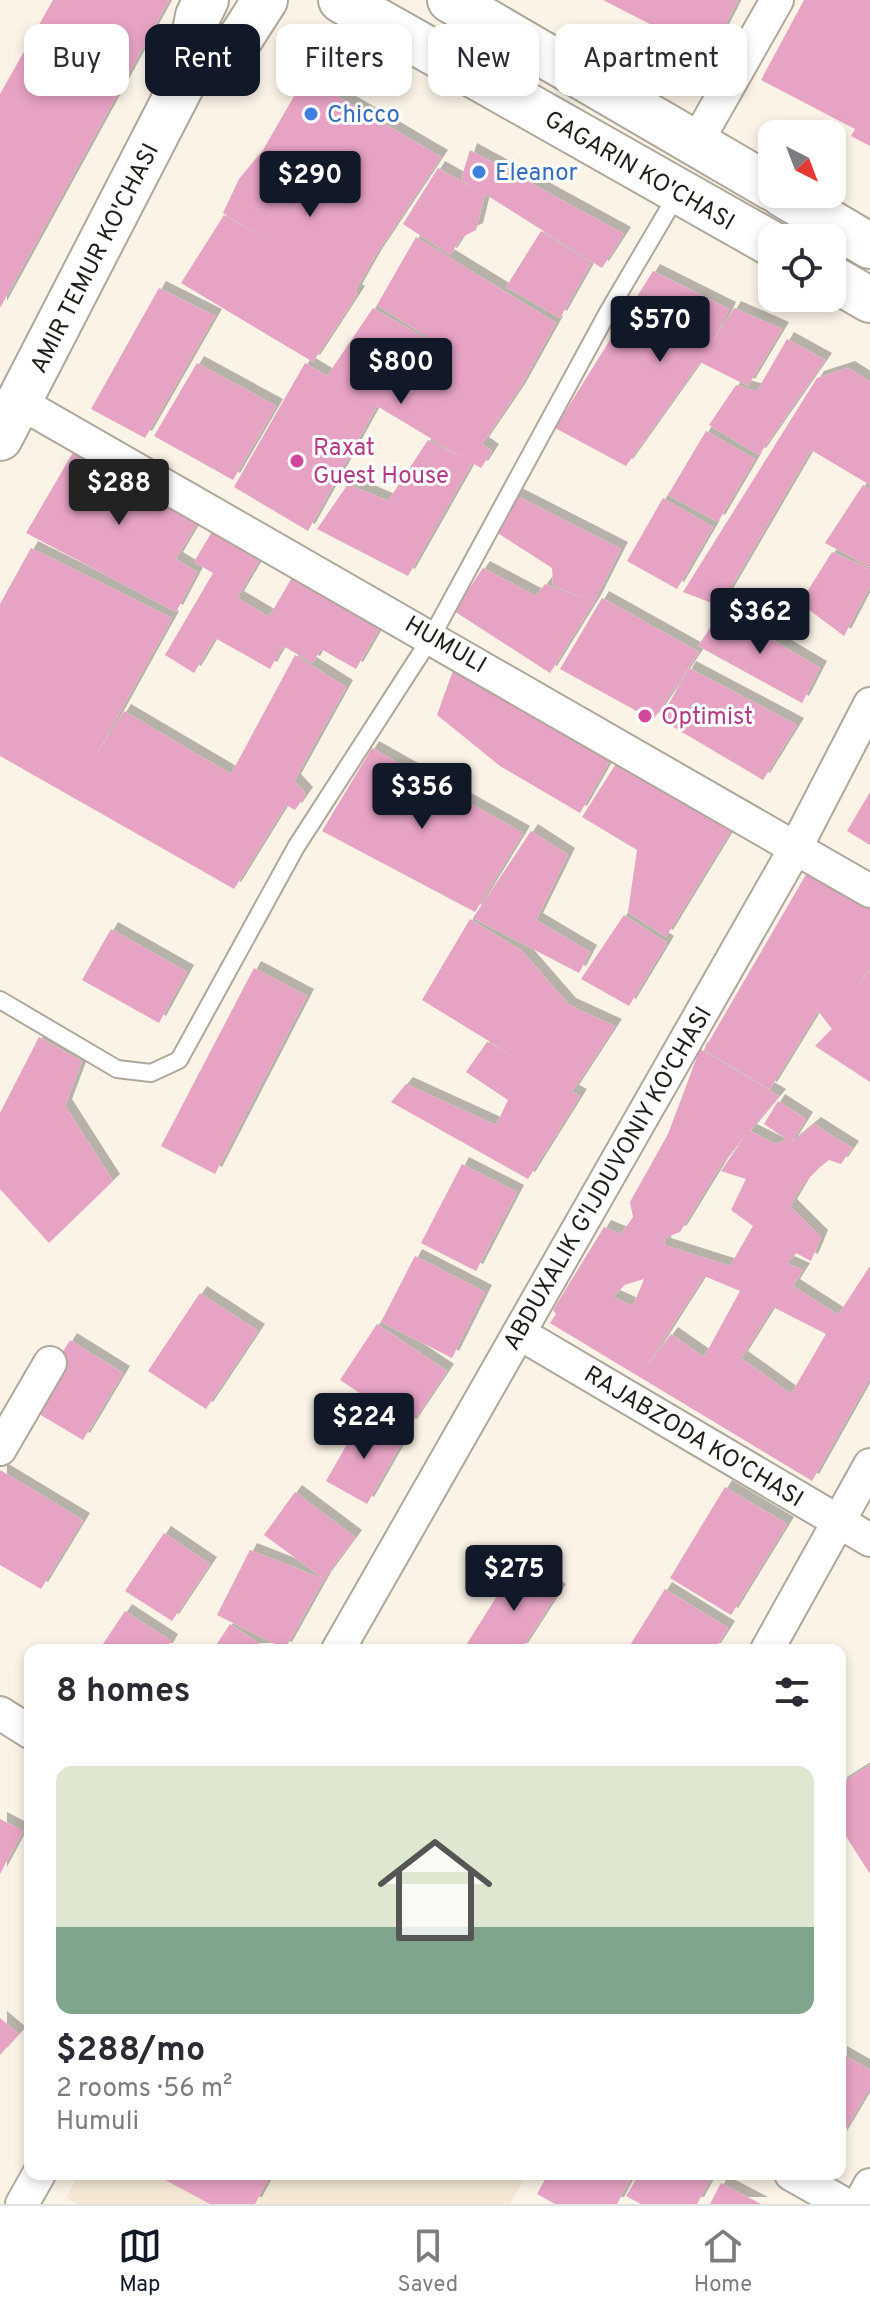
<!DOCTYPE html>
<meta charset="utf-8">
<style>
body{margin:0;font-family:Overpass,sans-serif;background:#f2f2f3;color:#2b2b33;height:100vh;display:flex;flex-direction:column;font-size:30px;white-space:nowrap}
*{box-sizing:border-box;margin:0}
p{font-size:26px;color:#7c7c81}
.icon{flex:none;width:44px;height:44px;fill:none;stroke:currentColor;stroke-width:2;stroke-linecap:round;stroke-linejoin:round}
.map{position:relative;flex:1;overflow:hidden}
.panel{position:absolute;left:24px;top:1644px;width:822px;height:536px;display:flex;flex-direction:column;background:#fff;border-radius:16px;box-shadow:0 4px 12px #0003}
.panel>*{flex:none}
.guide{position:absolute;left:24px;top:24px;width:822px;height:72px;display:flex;gap:16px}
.needle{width:52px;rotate:138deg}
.tools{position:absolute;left:758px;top:120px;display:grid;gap:16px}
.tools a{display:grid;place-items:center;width:88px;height:88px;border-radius:16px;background:#fff;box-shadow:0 4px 12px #0003;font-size:40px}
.price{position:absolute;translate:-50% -68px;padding:0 18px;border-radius:8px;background:#111827;color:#fff;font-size:26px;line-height:52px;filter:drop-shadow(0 2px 4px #0008)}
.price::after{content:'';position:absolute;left:50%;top:48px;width:24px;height:18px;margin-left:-12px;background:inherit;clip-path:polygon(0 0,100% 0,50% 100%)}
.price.current{background:#222;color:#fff}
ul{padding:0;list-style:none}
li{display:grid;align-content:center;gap:16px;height:424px;padding:0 32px}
li span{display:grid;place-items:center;height:248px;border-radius:16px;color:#555}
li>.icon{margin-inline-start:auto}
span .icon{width:144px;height:144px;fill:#fffc;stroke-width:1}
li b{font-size:34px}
h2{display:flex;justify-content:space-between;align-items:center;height:96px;padding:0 32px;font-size:34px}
.pill{padding:0 28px;border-radius:16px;background:#fff;box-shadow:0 4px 12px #0003;font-size:28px;line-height:72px}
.pill.current{background:#111827;color:#fff}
.dock{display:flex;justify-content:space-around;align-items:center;height:112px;border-top:2px solid #e1e1e2;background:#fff;font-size:22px;color:#7c7c81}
.dock a{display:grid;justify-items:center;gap:4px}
.dock .current{color:#111827}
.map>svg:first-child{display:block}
</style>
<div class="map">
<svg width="870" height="2204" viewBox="0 0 870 2204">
<defs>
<filter id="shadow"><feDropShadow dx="7" dy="-7" stdDeviation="0" flood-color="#0004"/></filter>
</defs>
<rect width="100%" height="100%" fill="#faf3e6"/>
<!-- built -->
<path fill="#f4e8d5" d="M 79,2174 L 527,2174 L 510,2204 L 77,2204 L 66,2198 Z"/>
<!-- building -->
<g fill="#e7a3c4" fill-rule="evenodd" filter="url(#shadow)">
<path d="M 53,0 L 169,0 L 0,308 L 0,94 Z"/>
<path d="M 603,0 L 738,0 L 710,55 Z"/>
<path d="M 804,0 L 870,0 L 870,146 L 851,136 L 855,129 L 761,80 Z"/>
<path d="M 305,77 L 441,157 L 375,256 L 355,291 L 358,293 L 313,362 L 181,283 L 224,215 L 274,244 L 223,213 L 239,179 L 263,150 Z"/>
<path d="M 470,150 L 624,234 L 602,268 L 485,194 L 476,230 L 462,237 L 450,255 L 403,224 L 438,168 L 477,190 L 461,179 Z"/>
<path d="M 541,231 L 591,263 L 560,318 L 506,287 Z"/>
<path d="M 416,237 L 556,323 L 518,391 L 482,444 L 492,451 L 481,468 L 472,463 L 408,576 L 317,529 L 348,484 L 388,501 L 428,440 L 465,459 L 377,406 L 308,531 L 234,487 L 305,363 L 327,376 L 373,308 L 465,361 L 377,305 Z"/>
<path d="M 653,271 L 729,309 L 713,342 L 734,308 L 782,329 L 748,386 L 700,362 L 626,466 L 555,428 Z"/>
<path d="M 159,288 L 215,316 L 145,438 L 91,409 Z"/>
<path d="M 787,339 L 825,360 L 759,455 L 709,425 L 736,385 L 757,391 Z"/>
<path d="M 197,363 L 276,406 L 233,480 L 154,436 Z"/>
<path d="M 848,368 L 870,382 L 870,485 L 811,450 L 720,606 L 683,592 L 817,378 Z"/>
<path d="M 706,431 L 755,459 L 718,522 L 668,495 Z"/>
<path d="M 78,444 L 202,515 L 176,559 L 197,572 L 176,612 L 26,533 Z"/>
<path d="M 863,485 L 870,489 L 870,567 L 825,543 Z"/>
<path d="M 515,495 L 621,549 L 594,602 L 550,673 L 454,611 L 483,568 L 536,596 L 545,584 L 586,599 L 553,585 L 552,568 L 496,532 Z"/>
<path d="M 663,498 L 713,527 L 677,589 L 627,561 Z"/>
<path d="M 213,530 L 261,557 L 237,598 L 269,617 L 294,574 L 382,624 L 356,669 L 321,649 L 313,663 L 283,646 L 270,669 L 215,638 L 194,673 L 165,655 L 213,573 L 194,562 Z"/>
<path d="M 31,548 L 172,618 L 94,759 L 124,711 L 231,774 L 295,655 L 346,687 L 294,781 L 306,794 L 295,810 L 286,805 L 234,889 L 0,756 L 0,604 Z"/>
<path d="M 832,552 L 870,569 L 870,586 L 844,636 L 800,603 Z"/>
<path d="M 602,598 L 699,652 L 653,720 L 560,669 Z"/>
<path d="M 722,610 L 820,668 L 802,703 L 698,646 Z"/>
<path d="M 455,665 L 613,755 L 580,813 L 500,766 L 437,715 Z"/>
<path d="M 689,668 L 797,725 L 763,780 L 660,719 Z"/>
<path d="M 372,748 L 523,833 L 475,912 L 322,831 Z"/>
<path d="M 619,759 L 733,827 L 666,937 L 628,912 L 637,850 L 582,817 Z"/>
<path d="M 870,792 L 870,845 L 847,831 Z"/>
<path d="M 531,831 L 568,855 L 536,920 L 590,952 L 579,973 L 473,918 Z"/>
<path d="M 808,871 L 870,908 L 870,966 L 855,991 L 870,969 L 870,1082 L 815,1046 L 832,1029 L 818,1011 L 770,1089 L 704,1050 Z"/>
<path d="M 624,915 L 667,943 L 629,1006 L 581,979 Z"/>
<path d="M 470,919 L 522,951 L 569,1005 L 615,1026 L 572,1092 L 580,1096 L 528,1179 L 391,1102 L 406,1084 L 496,1125 L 508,1100 L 466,1072 L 487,1042 L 515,1057 L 422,1000 Z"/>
<path d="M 111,929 L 187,972 L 159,1023 L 82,980 Z"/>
<path d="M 254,968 L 307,996 L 215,1174 L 161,1146 Z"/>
<path d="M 39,1037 L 82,1061 L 65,1106 L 113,1181 L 49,1243 L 0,1189 L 0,1113 Z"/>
<path d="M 700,1049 L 779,1096 L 750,1131 L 776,1144 L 786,1139 L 764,1124 L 778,1101 L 806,1119 L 791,1143 L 814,1124 L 852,1148 L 841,1164 L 829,1160 L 819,1168 L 803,1184 L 790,1206 L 821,1237 L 811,1261 L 796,1253 L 787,1263 L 803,1270 L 793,1286 L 838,1315 L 870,1266 L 870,1378 L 812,1481 L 550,1323 L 556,1314 L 553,1310 L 604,1227 L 621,1234 L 633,1217 L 630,1202 L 668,1134 ZM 747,1133 L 721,1171 L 746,1179 L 731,1210 L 753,1226 L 730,1266 L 664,1245 L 665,1238 L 680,1232 L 721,1165 ZM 704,1276 L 740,1291 L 704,1357 L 671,1334 L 644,1370 ZM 644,1279 L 633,1306 L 613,1297 L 624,1285 ZM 773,1307 L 826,1334 L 791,1394 L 741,1358 Z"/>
<path d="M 462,1164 L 517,1192 L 476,1271 L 421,1243 Z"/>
<path d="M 415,1256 L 485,1292 L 452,1358 L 381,1322 Z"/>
<path d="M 200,1293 L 258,1331 L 206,1409 L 148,1371 Z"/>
<path d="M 377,1324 L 447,1371 L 410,1426 L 340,1380 Z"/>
<path d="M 70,1340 L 123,1373 L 83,1440 L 29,1408 Z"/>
<path d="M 362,1418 L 403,1441 L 367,1504 L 326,1481 Z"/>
<path d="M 0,1470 L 83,1520 L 41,1589 L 0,1565 Z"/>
<path d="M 725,1487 L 787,1524 L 731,1615 L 670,1578 Z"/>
<path d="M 295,1492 L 355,1537 L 324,1579 L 285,1649 L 217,1615 L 250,1550 L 324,1579 L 264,1535 Z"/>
<path d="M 164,1533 L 210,1564 L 172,1621 L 125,1591 Z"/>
<path d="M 517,1564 L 559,1591 L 521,1650 L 463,1650 Z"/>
<path d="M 665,1589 L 728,1628 L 714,1650 L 627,1650 Z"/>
<path d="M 125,1611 L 171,1641 L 166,1650 L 99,1650 Z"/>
<path d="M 230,1624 L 269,1650 L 213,1650 Z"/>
<path d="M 870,1765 L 870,1874 L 840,1827 L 840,1784 Z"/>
<path d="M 0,1819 L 23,1831 L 0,1874 Z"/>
<path d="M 0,2018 L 19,2034 L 0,2055 Z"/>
<path d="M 840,2053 L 870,2070 L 870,2088 L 840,2138 Z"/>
<path d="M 154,2174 L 271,2174 L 255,2204 L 210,2204 Z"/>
<path d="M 548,2174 L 633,2174 L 617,2204 L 555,2204 L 537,2194 Z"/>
<path d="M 639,2174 L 710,2174 L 713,2175 L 697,2204 L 641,2204 L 626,2196 Z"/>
<path d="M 721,2183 L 761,2204 L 710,2204 Z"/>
</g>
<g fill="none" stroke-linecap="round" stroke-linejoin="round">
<defs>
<path id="lane" d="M 0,1000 L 117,1069 L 151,1073 L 179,1060 L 296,847 L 432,636 L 608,312 L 678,193"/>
<g id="street">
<path d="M 696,143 L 777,0"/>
<path d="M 19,402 L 870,891"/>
<path d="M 519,1333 L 870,1540"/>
<path d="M 0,1449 L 50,1363"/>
<path d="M 338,1650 L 795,849 L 870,704"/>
<path d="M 767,1650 L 870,1465"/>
<path d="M 0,1713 L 30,1732"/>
<path d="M 791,2174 L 844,2204"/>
<path d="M 22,2204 L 39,2174"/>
<path d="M 860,2204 L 870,2185"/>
</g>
<g id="secondary">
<path d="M 341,0 L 772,244"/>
<path d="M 450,0 L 772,188"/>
<path d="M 186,77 L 240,39 L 265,0"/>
<path d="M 782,194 L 870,246"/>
<path d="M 832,278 L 870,300"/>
<path d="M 0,438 L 186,77 L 198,16 L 206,0"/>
</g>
</defs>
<!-- lane casing -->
<use href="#lane" stroke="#afa79b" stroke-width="20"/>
<!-- street casing -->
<use href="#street" stroke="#afa79b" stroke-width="36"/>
<!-- secondary casing -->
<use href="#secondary" stroke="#afa79b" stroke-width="48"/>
<!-- lane -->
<use href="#lane" stroke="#fff" stroke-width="16"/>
<!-- street -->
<use href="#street" stroke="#fff" stroke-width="32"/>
<!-- secondary -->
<use href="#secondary" stroke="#fff" stroke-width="44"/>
</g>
<!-- markers -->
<g fill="#3f7fe0" stroke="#fff" stroke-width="3">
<circle cx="311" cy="114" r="8"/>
<circle cx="479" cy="172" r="8"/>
</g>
<g fill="#d1479c" stroke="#fff" stroke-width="3">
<circle cx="297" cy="461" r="8"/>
<circle cx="645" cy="716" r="8"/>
</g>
<g text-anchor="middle" stroke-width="6" stroke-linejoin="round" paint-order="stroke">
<!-- shop labels -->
<g font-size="24" fill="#366cbe" stroke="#fff" text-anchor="start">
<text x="327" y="122">Chicco</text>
<text x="495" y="180">Eleanor</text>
</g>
<!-- street labels -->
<g font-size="24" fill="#211e1a" stroke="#fff">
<text transform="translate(640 170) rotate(30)" y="8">GAGARIN KO'CHASI</text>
<text transform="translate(94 258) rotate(-63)" y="8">AMIR TEMUR KO'CHASI</text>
<text transform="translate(446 644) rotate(30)" y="8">HUMULI</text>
<text transform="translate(607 1178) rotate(-60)" y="8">ABDUXALIK G'IJDUVONIY KO'CHASI</text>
<text transform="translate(694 1436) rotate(31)" y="8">RAJABZODA KO'CHASI</text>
</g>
<!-- hotel labels -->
<g font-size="24" fill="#b23c85" stroke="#fff" text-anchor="start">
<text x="313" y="455">Raxat<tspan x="313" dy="28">Guest House</tspan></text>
<text x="661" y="724">Optimist</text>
</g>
</g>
</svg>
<div class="tools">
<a><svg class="needle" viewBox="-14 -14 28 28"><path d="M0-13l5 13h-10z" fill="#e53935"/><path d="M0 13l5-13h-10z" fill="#7c7c81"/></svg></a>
<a><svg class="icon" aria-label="locate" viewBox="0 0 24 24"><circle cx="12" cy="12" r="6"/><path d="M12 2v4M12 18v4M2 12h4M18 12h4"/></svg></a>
</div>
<b class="price" style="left:310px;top:219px">$290</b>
<b class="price" style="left:660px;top:364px">$570</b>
<b class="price" style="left:401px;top:406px">$800</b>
<b class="price current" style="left:119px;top:527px">$288</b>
<b class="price" style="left:760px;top:656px">$362</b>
<b class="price" style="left:422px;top:831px">$356</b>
<b class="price" style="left:364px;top:1461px">$224</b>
<b class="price" style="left:514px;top:1613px">$275</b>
<div class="guide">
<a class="pill">Buy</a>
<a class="pill current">Rent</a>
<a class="pill">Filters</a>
<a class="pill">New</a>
<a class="pill">Apartment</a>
</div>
<section class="panel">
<h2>8 homes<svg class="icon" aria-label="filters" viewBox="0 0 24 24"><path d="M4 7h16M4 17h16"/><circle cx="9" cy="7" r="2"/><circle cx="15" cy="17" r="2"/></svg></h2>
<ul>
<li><span style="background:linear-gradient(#dfe7d0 65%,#7fa58c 0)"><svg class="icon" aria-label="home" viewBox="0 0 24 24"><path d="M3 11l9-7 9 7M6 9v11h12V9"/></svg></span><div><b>$288/mo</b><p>2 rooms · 56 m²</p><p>Humuli</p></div></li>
</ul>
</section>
</div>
<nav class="dock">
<a class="current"><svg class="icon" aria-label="map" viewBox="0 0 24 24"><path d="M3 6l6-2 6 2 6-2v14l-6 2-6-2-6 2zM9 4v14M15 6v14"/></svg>Map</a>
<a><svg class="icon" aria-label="saved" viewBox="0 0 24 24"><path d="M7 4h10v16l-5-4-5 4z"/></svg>Saved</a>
<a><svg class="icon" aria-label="home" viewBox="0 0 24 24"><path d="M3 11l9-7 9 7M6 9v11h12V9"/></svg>Home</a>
</nav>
